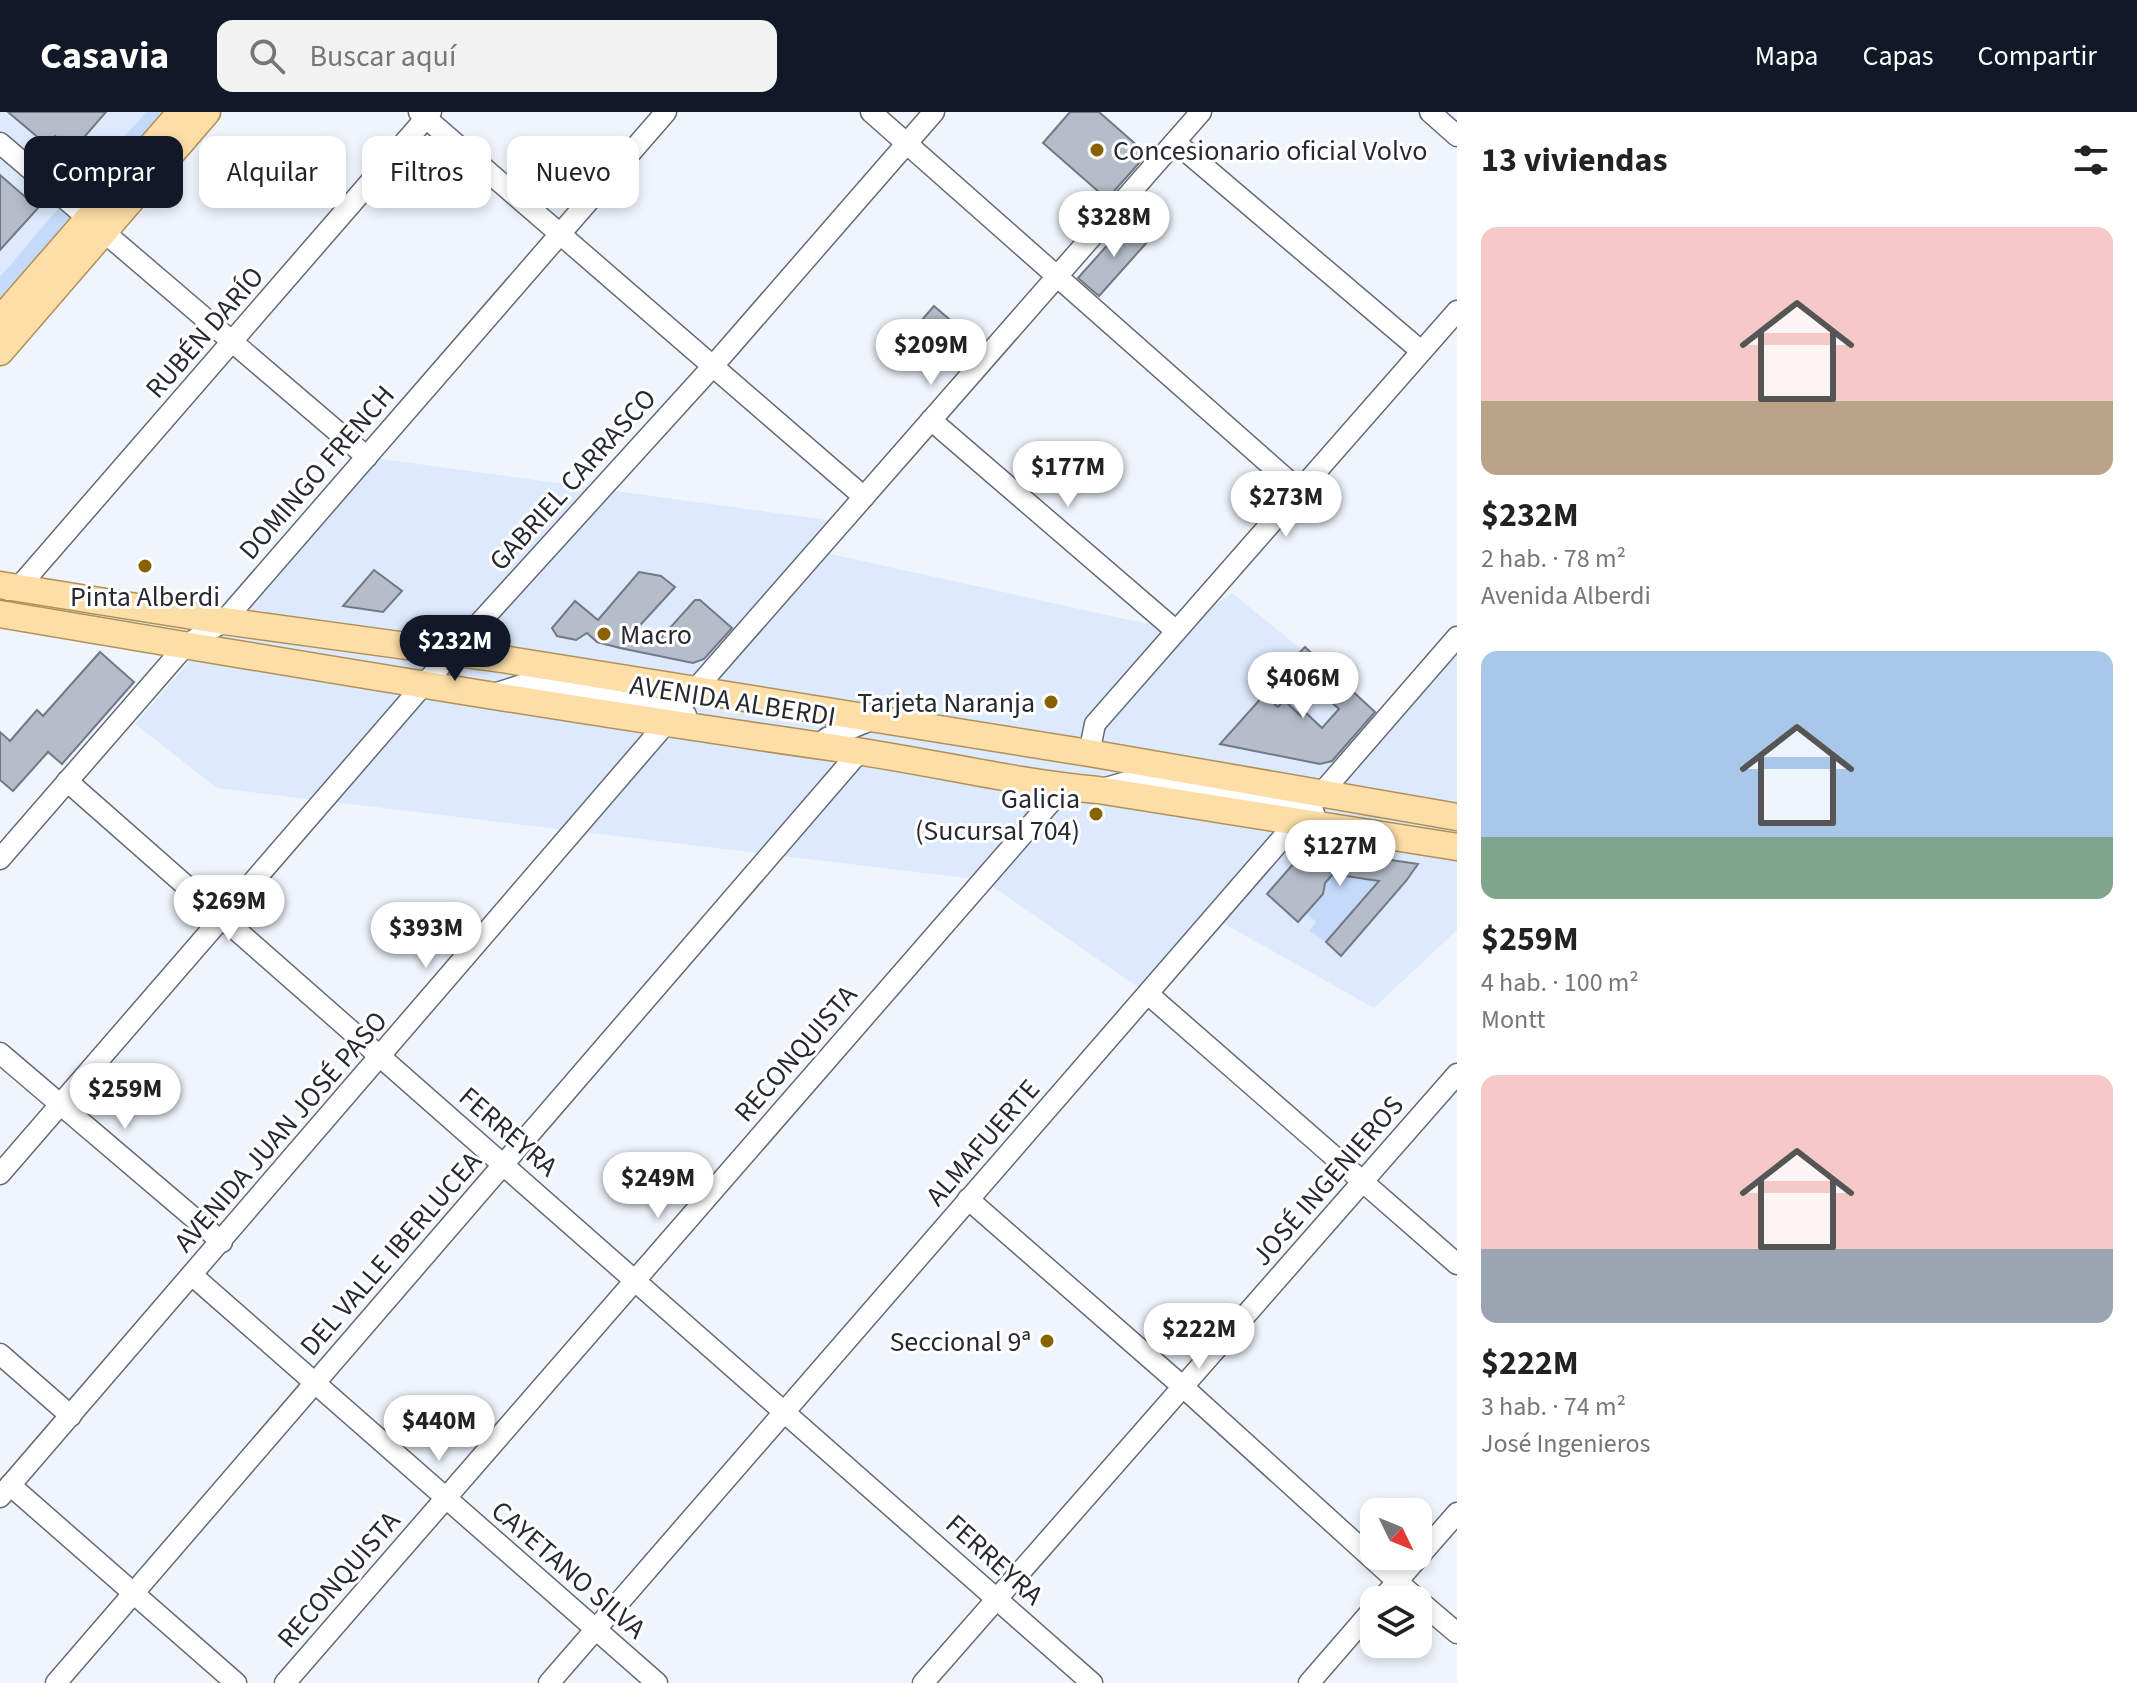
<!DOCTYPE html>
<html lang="es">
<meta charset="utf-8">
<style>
body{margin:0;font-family:"Source Sans 3",sans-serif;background:#f2f2f2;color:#222;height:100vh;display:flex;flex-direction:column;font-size:30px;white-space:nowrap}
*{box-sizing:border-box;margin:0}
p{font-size:26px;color:#767676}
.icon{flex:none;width:44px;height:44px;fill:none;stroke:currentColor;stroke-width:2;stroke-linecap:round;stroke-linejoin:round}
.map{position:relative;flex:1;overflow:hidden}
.details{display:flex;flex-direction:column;background:#fff;width:680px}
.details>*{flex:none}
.guide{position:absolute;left:24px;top:24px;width:760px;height:72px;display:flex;gap:16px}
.needle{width:52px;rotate:133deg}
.tools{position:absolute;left:1360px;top:1386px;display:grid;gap:16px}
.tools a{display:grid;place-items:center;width:72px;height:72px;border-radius:16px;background:#fff;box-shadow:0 4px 12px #0003;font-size:40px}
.price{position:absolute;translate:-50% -68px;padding:0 18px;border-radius:28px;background:#fff;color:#222;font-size:26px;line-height:52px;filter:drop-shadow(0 2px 4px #0008)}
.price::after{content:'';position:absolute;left:50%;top:48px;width:24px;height:18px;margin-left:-12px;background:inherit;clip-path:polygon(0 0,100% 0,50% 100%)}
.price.current{background:#111827;color:#fff}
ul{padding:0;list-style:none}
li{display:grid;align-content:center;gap:16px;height:424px;padding:0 24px}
li span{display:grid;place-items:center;height:248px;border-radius:16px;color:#555}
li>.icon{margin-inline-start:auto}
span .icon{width:144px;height:144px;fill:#fffc;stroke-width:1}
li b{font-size:34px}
h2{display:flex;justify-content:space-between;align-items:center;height:96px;padding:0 24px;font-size:34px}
.pill{padding:0 28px;border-radius:16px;background:#fff;box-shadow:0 4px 12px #0003;font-size:28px;line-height:72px}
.pill.current{background:#111827;color:#fff}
header{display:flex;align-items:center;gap:48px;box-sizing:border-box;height:112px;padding:0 40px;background:#111827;color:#fff}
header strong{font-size:38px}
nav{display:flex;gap:44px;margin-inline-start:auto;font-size:28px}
.search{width:560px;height:72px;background:#f2f2f2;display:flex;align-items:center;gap:20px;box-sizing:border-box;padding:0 28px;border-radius:16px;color:#767676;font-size:30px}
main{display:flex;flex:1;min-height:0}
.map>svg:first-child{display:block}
</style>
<header>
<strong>Casavia</strong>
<div class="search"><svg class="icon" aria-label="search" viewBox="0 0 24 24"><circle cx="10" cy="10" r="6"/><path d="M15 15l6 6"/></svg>Buscar aquí</div>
<nav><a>Mapa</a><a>Capas</a><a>Compartir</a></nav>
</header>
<main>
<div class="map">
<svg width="1457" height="1571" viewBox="0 0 1457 1571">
<rect width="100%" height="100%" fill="#f0f5fd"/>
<!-- built -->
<g fill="#dde9fd">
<path d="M 0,0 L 181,0 L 0,208 Z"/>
<path d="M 367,345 L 842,410 L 817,439 L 1175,518 L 1232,481 L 1386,606 L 1457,525 L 1457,818 L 1374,896 L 1214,806 L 1148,882 L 983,768 L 217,676 L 135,612 Z"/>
</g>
<!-- green -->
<g fill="#c5daf9">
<path d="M 146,0 L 168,0 L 91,88 L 83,90 L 77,85 L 76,80 Z"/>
<path d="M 58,97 L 65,97 L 71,106 L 68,115 L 0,194 L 0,165 Z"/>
<path d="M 1333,762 L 1379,769 L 1326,830 L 1310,819 L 1316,810 L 1306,801 L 1323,783 L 1317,777 Z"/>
</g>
<!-- building -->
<g fill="#b5bdca" stroke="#727984" stroke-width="2">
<path d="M 8,0 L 106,0 L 72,39 L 55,24 L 47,33 Z"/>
<path d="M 1070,0 L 1099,0 L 1147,42 L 1107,87 L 1043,31 Z"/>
<path d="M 0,63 L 38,96 L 0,138 Z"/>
<path d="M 1128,110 L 1149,128 L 1099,184 L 1078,166 Z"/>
<path d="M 934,194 L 979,233 L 967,248 L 921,209 Z"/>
<path d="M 374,458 L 402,479 L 383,500 L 343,494 Z"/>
<path d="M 639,460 L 661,464 L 675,475 L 633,521 L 661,526 L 695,488 L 700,488 L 732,516 L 704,547 L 693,551 L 620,536 L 597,530 L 587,521 L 576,528 L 557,524 L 552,516 L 575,489 L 598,508 Z"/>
<path d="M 1305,535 L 1375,600 L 1332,649 L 1320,652 L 1220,632 L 1264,583 L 1278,595 L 1284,588 L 1301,604 L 1305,600 L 1322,616 L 1339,597 L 1289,552 Z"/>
<path d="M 100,540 L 134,570 L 62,652 L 48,640 L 13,679 L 0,668 L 0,620 L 10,629 L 37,598 L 43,604 Z"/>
<path d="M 1316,737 L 1418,752 L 1406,769 L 1341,844 L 1326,830 L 1379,769 L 1333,762 L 1325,771 L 1323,782 L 1298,810 L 1267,782 L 1294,751 L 1304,742 Z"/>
</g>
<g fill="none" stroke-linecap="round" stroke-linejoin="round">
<defs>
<g id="minor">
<path d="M 419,0 L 864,385"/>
<path d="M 871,0 L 1300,379"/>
<path d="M 1430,0 L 1457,24"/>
<path d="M 1175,30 L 1421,239"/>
<path d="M 0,31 L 367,345"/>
<path d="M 931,308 L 1175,518"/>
<path d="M 9,478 L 18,476 L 431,0"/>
<path d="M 494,582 L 525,572 L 648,594 L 686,603"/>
<path d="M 827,626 L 871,608"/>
<path d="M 1089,641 L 1095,612 L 1457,199"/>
<path d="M 67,669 L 1092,1571"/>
<path d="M 1102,677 L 1134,668 L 1255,687 L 1314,701"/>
<path d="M 0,747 L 185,534 L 224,509 L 666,0"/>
<path d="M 1148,882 L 1457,1152"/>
<path d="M 0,941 L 222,1130"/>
<path d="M 0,1062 L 425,571 L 713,254 L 934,0"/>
<path d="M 968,1087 L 1182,1274 L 1418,1488"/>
<path d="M 193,1164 L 657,1571"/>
<path d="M 0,1242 L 71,1304"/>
<path d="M 10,1373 L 236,1571"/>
<path d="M 0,1385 L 693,580 L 1201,0"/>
<path d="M 1381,1488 L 1457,1401"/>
<path d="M 1418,1488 L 1457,1521"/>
<path d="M 56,1571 L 860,639 L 851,636"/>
<path d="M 285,1571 L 1064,675"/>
<path d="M 549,1571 L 1457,525"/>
<path d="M 923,1571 L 1457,962"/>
<path d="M 1309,1571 L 1374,1496"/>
</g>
<g id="major">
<path d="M 0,208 L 181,0"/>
<path d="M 0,240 L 207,0"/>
<path d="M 0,473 L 224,509 L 502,547 L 1089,641 L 1457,705"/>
<path d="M 0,502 C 278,549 557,596 836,636 C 924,648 1010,670 1098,678 L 1457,735"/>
</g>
</defs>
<!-- minor casing -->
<use href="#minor" stroke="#646b76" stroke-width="23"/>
<!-- major casing -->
<use href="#major" stroke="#b09056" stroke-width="29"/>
<!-- minor -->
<use href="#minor" stroke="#fff" stroke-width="20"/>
<!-- major -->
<use href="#major" stroke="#fddea7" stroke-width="26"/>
</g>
<!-- markers -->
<g fill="#896200" stroke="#fff" stroke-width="3">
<circle cx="1097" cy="38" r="8"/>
<circle cx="145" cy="454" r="8"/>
<circle cx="604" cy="522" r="8"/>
<circle cx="1051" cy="590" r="8"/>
<circle cx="1096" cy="702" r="8"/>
<circle cx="1047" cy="1229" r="8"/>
</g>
<g text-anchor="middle" stroke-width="6" stroke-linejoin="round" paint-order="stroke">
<!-- poi labels -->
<g font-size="28" fill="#26292e" stroke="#fff" text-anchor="end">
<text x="1113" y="48" text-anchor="start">Concesionario oficial Volvo</text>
<text x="145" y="494" text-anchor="middle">Pinta Alberdi</text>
<text x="620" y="532" text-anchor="start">Macro</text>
<text x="1035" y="600">Tarjeta Naranja</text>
<text x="1080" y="696">Galicia<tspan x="1080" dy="32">(Sucursal 704)</tspan></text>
<text x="1031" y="1239">Seccional 9ª</text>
</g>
<!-- street labels -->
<g font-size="28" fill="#26292e" stroke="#fff">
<text transform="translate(204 220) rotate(-49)" y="10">RUBÉN DARÍO</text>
<text transform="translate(316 360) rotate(-49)" y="10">DOMINGO FRENCH</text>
<text transform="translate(572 367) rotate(-48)" y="10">GABRIEL CARRASCO</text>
<text transform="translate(733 588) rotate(9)" y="10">AVENIDA ALBERDI</text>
<text transform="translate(795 941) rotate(-49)" y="10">RECONQUISTA</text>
<text transform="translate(280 1019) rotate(-49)" y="10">AVENIDA JUAN JOSÉ PASO</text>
<text transform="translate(509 1019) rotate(41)" y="10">FERREYRA</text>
<text transform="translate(982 1030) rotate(-49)" y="10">ALMAFUERTE</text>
<text transform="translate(1327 1068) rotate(-49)" y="10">JOSÉ INGENIEROS</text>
<text transform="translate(390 1141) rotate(-49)" y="10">DEL VALLE IBERLUCEA</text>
<text transform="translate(995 1447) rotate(42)" y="10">FERREYRA</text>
<text transform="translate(569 1457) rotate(41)" y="10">CAYETANO SILVA</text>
<text transform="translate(338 1467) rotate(-49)" y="10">RECONQUISTA</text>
</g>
</g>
</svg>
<div class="tools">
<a><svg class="needle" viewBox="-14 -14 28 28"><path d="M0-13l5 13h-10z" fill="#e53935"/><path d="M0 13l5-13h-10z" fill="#767676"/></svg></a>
<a><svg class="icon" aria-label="layers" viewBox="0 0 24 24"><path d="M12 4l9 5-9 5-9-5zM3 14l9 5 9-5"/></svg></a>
</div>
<b class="price" style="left:1114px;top:147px">$328M</b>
<b class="price" style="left:931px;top:275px">$209M</b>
<b class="price" style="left:1068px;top:397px">$177M</b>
<b class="price" style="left:1286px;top:427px">$273M</b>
<b class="price current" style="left:455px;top:571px">$232M</b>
<b class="price" style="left:1303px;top:608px">$406M</b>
<b class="price" style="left:1340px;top:776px">$127M</b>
<b class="price" style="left:229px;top:831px">$269M</b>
<b class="price" style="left:426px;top:858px">$393M</b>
<b class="price" style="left:125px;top:1019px">$259M</b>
<b class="price" style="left:658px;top:1108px">$249M</b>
<b class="price" style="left:1199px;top:1259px">$222M</b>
<b class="price" style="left:439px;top:1351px">$440M</b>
<div class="guide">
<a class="pill current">Comprar</a>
<a class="pill">Alquilar</a>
<a class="pill">Filtros</a>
<a class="pill">Nuevo</a>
</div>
</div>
<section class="details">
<h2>13 viviendas<svg class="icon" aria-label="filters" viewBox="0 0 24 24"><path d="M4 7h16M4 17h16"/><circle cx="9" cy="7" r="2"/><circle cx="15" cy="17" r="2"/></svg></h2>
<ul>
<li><span style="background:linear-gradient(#f6c9c9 70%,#b9a48a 0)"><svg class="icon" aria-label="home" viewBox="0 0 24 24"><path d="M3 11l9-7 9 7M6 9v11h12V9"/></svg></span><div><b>$232M</b><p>2 hab. · 78 m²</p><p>Avenida Alberdi</p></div></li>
<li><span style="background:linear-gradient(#a9c7e8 75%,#7fa58c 0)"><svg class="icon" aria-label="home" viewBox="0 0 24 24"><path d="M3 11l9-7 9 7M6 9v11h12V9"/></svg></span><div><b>$259M</b><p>4 hab. · 100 m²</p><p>Montt</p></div></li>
<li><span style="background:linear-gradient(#f6c9c9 70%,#9aa5b1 0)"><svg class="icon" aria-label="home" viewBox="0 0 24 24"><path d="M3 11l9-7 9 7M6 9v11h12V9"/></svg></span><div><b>$222M</b><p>3 hab. · 74 m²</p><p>José Ingenieros</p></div></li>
</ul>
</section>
</main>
